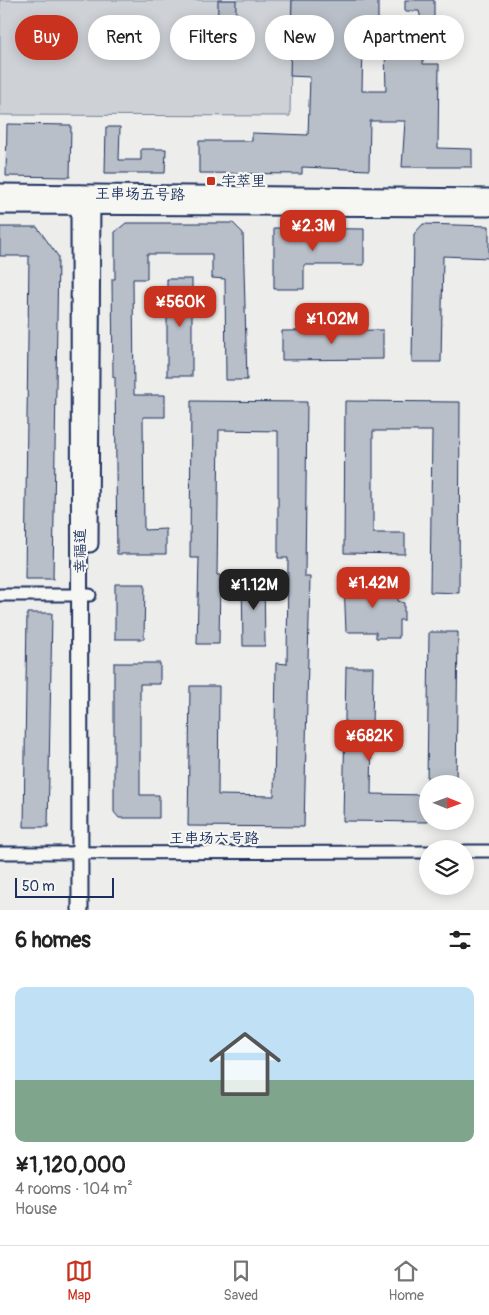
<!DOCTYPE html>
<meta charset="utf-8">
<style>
body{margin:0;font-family:Pangolin,"LXGW WenKai TC",sans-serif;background:#f2f2f2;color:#222;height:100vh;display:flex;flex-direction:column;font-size:19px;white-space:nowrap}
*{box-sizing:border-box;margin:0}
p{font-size:16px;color:#767676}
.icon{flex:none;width:28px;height:28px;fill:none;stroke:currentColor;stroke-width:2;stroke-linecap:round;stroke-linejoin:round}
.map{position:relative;height:910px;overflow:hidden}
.panel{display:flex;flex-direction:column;background:#fff;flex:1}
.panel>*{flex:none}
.top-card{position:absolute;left:15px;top:15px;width:460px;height:45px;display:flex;gap:10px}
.needle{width:32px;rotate:91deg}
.tools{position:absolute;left:419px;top:775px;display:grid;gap:10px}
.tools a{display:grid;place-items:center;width:55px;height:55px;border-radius:50%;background:#fff;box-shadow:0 2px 12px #0003;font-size:25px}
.scale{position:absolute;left:15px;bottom:12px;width:99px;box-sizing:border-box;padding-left:5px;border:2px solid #1b2f5e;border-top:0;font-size:14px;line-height:18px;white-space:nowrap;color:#1b2f5e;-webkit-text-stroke:4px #f6f6f2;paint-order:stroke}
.price{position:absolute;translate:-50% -42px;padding:0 11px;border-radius:10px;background:#c8321e;color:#fff;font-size:16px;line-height:32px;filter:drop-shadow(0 1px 2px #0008)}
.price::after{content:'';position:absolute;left:50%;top:30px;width:15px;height:11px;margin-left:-8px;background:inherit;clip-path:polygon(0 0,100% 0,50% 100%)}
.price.active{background:#222;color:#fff}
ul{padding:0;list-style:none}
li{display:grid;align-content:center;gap:10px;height:265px;padding:0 15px}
li span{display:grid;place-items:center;height:155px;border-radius:10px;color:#555}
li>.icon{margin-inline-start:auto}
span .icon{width:90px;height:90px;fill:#fffc;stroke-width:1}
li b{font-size:21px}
h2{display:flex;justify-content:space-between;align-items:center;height:60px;padding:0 15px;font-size:21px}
.pill{padding:0 18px;border-radius:22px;background:#fff;box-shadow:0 2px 12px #0003;font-size:18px;line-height:45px}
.pill.active{background:#c8321e;color:#fff}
.menu{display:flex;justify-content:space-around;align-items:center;height:70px;border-top:1px solid #e0e0e0;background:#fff;font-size:14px;color:#767676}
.menu a{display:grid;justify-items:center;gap:2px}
.menu .active{color:#c8321e}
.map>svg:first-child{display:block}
</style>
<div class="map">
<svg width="489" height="910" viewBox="0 0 489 910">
<rect width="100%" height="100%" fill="#edeeec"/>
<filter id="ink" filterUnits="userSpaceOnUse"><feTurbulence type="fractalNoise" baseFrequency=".02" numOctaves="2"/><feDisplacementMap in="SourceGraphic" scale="10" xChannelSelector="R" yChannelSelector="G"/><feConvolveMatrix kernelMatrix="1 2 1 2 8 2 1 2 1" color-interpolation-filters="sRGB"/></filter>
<g filter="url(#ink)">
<!-- green -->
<path fill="#ced2d7" stroke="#74809a" d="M 0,0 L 292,0 L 290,116 L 0,115 Z"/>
<!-- building -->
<g fill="#b9bfc8" stroke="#1b2f5e">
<path d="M 218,0 L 236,0 L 235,57 L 217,57 Z"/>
<path d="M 292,0 L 378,0 L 378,45 L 363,45 L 362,91 L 386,91 L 385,50 L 405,50 L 405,35 L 423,35 L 423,64 L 439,64 L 438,148 L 472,149 L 472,167 L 402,167 L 405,121 L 370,121 L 369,170 L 302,167 L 302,174 L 199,173 L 199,141 L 252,141 L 252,133 L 308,135 L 310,77 L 290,76 Z"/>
<path d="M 405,0 L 434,0 L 434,19 L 421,19 L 419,11 L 405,11 Z"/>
<path d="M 7,124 L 71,125 L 70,177 L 6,176 Z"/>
<path d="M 106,127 L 120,127 L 119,160 L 141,160 L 141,149 L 166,149 L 165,173 L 105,173 Z"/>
<path d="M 126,223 L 233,223 L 243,233 L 247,380 L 226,380 L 225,279 L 212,278 L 212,254 L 147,254 L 147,279 L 133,279 L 134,395 L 165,395 L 165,417 L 143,417 L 144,530 L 166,529 L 166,554 L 117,554 L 115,377 L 113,377 L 112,279 L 115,279 L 115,232 Z"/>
<path d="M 423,224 L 489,226 L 489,258 L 443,256 L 441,362 L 412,362 L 414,234 Z"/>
<path d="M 0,227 L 37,227 L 58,256 L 53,579 L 25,579 L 29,256 L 0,256 Z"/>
<path d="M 274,228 L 364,229 L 364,265 L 304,265 L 304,289 L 274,289 Z"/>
<rect x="167" y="279" width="25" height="97"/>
<path d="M 383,330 L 383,359 L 282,360 L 282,331 Z"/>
<path d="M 191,401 L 307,402 L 305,577 L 310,577 L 304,827 L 188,826 L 190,686 L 219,686 L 218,795 L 274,796 L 276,663 L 287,664 L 288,558 L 278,558 L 278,431 L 219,430 L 217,575 L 220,575 L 219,644 L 197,644 L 199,558 L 190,558 Z"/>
<path d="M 345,401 L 460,402 L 459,593 L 430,592 L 432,431 L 373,431 L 373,533 L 405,533 L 405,554 L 344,553 Z"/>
<path d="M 264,575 L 265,646 L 243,646 L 242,576 Z"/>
<path d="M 361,581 L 361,585 L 398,585 L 398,601 L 404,603 L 404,620 L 399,620 L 399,638 L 376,638 L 376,632 L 346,632 L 344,582 Z"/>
<path d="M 115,584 L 145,584 L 144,639 L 115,639 Z"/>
<path d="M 27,613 L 52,613 L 48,827 L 24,827 Z"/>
<path d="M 429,632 L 458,632 L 456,784 L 427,784 Z"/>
<path d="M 114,663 L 160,663 L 160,684 L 140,684 L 140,795 L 159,795 L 159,818 L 119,818 L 114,812 Z"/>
<path d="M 346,667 L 373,667 L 371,794 L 428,795 L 428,822 L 343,821 Z"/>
</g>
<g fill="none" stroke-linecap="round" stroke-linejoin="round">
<defs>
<g id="street">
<path d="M 0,595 L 90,595"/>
<path d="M 465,851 L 489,851"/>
<path d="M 0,853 L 428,852"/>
</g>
<g id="secondary">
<path d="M 0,192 L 489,197"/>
<path d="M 79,193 L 80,910"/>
<path d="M 0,206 L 489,208"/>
<path d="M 90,544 L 92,194"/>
</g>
</defs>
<!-- street casing -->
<use href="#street" stroke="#1b2f5e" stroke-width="15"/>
<!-- secondary casing -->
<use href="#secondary" stroke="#1b2f5e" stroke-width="19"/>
<!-- street -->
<use href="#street" stroke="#f6f6f2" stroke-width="11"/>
<!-- secondary -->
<use href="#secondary" stroke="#f6f6f2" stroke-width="15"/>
</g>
</g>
<!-- markers -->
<rect fill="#c8321e" stroke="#f6f6f2" stroke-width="2" x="206" y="176" width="10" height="10" rx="2.5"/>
<g text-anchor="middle" stroke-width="4.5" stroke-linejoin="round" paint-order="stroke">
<!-- poi labels -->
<g font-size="15" fill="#1b2f5e" stroke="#f6f6f2" text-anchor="start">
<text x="221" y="186">宇萃里</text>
</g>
<!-- street labels -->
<g font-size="15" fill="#1b2f5e" stroke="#f6f6f2">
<text transform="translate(140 194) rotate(1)" y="5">王串场五号路</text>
<text transform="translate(80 551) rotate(-90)" y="5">幸福道</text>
<text x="214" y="843">王串场六号路</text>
</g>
</g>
</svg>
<div class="tools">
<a><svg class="needle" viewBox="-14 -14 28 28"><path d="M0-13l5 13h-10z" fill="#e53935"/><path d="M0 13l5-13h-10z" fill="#767676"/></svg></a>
<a><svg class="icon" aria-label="layers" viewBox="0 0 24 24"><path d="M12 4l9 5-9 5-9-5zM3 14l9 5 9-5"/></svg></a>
</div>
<div class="scale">50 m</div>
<b class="price" style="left:313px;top:252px">¥2.3M</b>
<b class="price" style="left:180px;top:328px">¥560K</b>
<b class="price" style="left:332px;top:345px">¥1.02M</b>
<b class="price" style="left:373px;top:609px">¥1.42M</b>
<b class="price active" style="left:254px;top:611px">¥1.12M</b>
<b class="price" style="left:369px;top:762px">¥682K</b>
<div class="top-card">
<a class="pill active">Buy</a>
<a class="pill">Rent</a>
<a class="pill">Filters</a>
<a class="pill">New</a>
<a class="pill">Apartment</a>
</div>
</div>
<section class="panel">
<h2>6 homes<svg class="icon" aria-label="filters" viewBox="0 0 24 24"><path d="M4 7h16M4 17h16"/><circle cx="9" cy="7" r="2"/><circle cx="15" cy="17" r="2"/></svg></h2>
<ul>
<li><span style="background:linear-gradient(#bfe0f5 60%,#7fa58c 0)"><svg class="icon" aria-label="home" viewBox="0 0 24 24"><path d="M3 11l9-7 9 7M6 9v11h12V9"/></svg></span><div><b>¥1,120,000</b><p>4 rooms · 104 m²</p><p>House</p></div></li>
</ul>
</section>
<nav class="menu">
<a class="active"><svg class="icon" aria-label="map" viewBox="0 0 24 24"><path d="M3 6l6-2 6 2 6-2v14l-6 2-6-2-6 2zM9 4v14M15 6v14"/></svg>Map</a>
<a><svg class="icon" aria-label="saved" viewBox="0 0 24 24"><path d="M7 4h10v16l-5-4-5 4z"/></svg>Saved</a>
<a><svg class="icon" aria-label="home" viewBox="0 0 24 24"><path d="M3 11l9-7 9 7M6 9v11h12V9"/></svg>Home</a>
</nav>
